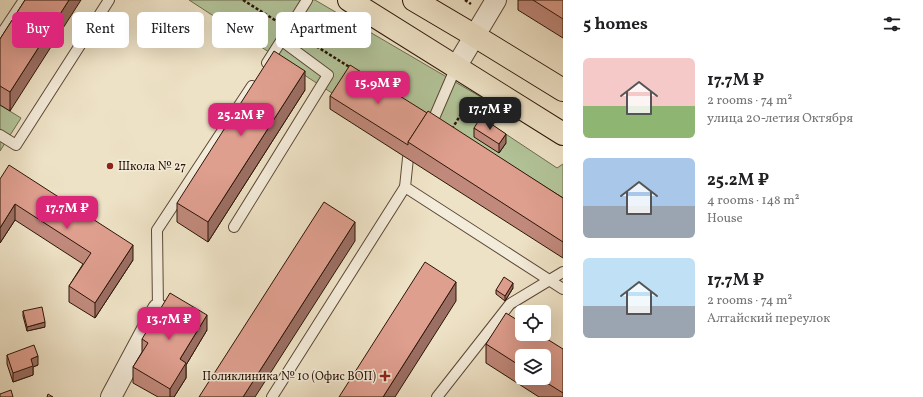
<!DOCTYPE html>
<meta charset="utf-8">
<style>
body{margin:0;font-family:Vollkorn,serif;background:#f6f6f6;color:#202124;height:100vh;display:flex;flex-direction:column;font-size:15px;white-space:nowrap}
*{box-sizing:border-box;margin:0}
p{font-size:13px;color:#757577}
.icon{flex:none;width:22px;height:22px;fill:none;stroke:currentColor;stroke-width:2;stroke-linecap:round;stroke-linejoin:round}
.map{position:relative;flex:1;overflow:hidden}
.drawer{display:flex;flex-direction:column;background:#fff;width:360px}
.drawer>*{flex:none}
.banner{position:absolute;left:12px;top:12px;width:380px;height:36px;display:flex;gap:8px}
.controls{position:absolute;left:515px;top:305px;display:grid;gap:8px}
.controls a{display:grid;place-items:center;width:36px;height:36px;border-radius:6px;background:#fff;box-shadow:0 4px 16px #0002;font-size:20px}
.price{position:absolute;translate:-50% -34px;padding:0 9px;border-radius:8px;background:#db2777;color:#fff;font-size:13px;line-height:26px;filter:drop-shadow(0 1px 2px #0008)}
.price::after{content:'';position:absolute;left:50%;top:24px;width:12px;height:9px;margin-left:-6px;background:inherit;clip-path:polygon(0 0,100% 0,50% 100%)}
.price.active{background:#222;color:#fff}
ul{padding:0;list-style:none}
li{display:flex;align-items:center;gap:12px;height:100px;padding:0 20px}
li span{display:grid;place-items:center;flex:none;width:112px;height:80px;border-radius:6px;color:#555}
li>.icon{margin-inline-start:auto}
span .icon{width:48px;height:48px;fill:#fffc;stroke-width:1}
li b{font-size:17px}
h2{display:flex;justify-content:space-between;align-items:center;height:48px;padding:0 20px;font-size:17px}
.chip{padding:0 14px;border-radius:6px;background:#fff;box-shadow:0 4px 16px #0002;font-size:14px;line-height:36px}
.chip.active{background:#db2777;color:#fff}
main{display:flex;flex:1;min-height:0}
.map>svg:first-child{display:block}
</style>
<main>
<div class="map">
<svg width="563" height="397" viewBox="0 0 563 397">
<rect width="100%" height="100%" fill="#eee2c6"/>
<filter id="stains"><feTurbulence type="fractalNoise" baseFrequency=".005" numOctaves="4"/><feColorMatrix values="0 0 0 0 .2 0 0 0 0 .09 0 0 0 0 .02 0 0 0 .5 -.17"/></filter>
<radialGradient id="worn" r=".72"><stop offset=".6" stop-color="#630" stop-opacity="0"/><stop offset="1" stop-color="#630" stop-opacity=".3"/></radialGradient>
<!-- green -->
<g fill="#b3c499" stroke="#6f6c50">
<path d="M 189,0 L 315,0 L 486,100 L 480,117 L 557,168 L 563,164 L 563,213 L 338,97 Z"/>
<path d="M 0,105 L 21,118 L 0,151 Z"/>
</g>
<g fill="none" stroke-linecap="round" stroke-linejoin="round">
<defs>
<g id="service">
<path d="M 0,36 L 24,0"/>
<path d="M 267,63 L 307,0"/>
<path d="M 428,127 L 434,118 L 456,67"/>
<path d="M 0,135 L 16,145 L 109,0"/>
<path d="M 408,158 L 405,187 L 563,289"/>
<path d="M 234,227 L 328,75 L 282,41"/>
<path d="M 158,309 L 157,230 L 252,86"/>
<path d="M 272,397 L 405,187"/>
<path d="M 437,397 L 510,304 L 563,272"/>
</g>
<g id="minor">
<path d="M 456,67 L 496,0"/>
<path d="M 111,397 L 158,309"/>
</g>
<g id="primary">
<path d="M 349,0 L 563,134"/>
<path d="M 414,0 L 475,36 L 563,90"/>
</g>
</defs>
<!-- service casing -->
<use href="#service" stroke="#5c4837" stroke-width="12"/>
<!-- minor casing -->
<use href="#minor" stroke="#5c4837" stroke-width="22"/>
<!-- primary casing -->
<use href="#primary" stroke="#2b1407" stroke-width="24"/>
<!-- path -->
<g stroke="#2b1407" stroke-width="2.5" stroke-dasharray="3 2" stroke-linecap="butt">
<path d="M 243,0 L 278,22"/>
<path d="M 465,0 L 471,4"/>
<path d="M 308,41 L 351,68"/>
<path d="M 452,129 L 470,99"/>
</g>
<!-- service -->
<use href="#service" stroke="#f4ecda" stroke-width="10"/>
<!-- minor -->
<use href="#minor" stroke="#f4ecda" stroke-width="20"/>
<!-- primary -->
<use href="#primary" stroke="#eee2c6" stroke-width="22"/>
</g>
<!-- wall -->
<g fill="#c0897b" stroke="#2b1407" fill-rule="evenodd">
<path d="M 25,0 L 10,111 L 0,105 L 0,39 Z"/>
<path d="M 518,0 L 563,0 L 563,38 L 518,10 Z"/>
<path d="M 305,90 L 208,242 L 177,222 L 177,203 Z"/>
<path d="M 330,96 L 427,113 L 563,198 L 563,258 L 330,109 Z"/>
<path d="M 474,128 L 506,143 L 499,153 L 474,137 Z"/>
<path d="M 0,179 L 133,260 L 95,318 L 69,302 L 69,286 L 83,264 L 15,220 L 0,243 Z"/>
<path d="M 513,288 L 505,301 L 496,294 L 496,290 Z"/>
<path d="M 23,311 L 45,327 L 27,331 L 23,316 Z"/>
<path d="M 207,330 L 186,365 L 186,378 L 174,397 L 158,397 L 133,383 L 133,367 L 142,352 L 142,339 Z"/>
<path d="M 486,344 L 563,349 L 563,397 L 539,397 L 486,363 ZM 522,356 L 544,378 L 522,378 Z"/>
<path d="M 7,355 L 38,365 L 33,367 L 33,375 L 13,382 L 7,364 Z"/>
</g>
<!-- shaded-wall -->
<g fill="#9c6f64" stroke="#2b1407">
<path d="M 69,0 L 81,0 L 10,111 L 10,92 Z"/>
<path d="M 305,71 L 305,90 L 208,242 L 208,222 Z"/>
<path d="M 506,134 L 506,143 L 499,153 L 499,144 Z"/>
<path d="M 15,204 L 15,220 L 0,243 L 0,228 Z"/>
<path d="M 355,222 L 355,241 L 255,397 L 243,397 Z"/>
<path d="M 133,245 L 133,260 L 95,318 L 95,303 Z"/>
<path d="M 456,282 L 456,301 L 395,397 L 383,397 Z"/>
<path d="M 513,283 L 513,288 L 505,301 L 505,296 Z"/>
<path d="M 207,315 L 207,330 L 186,365 L 186,378 L 174,397 L 170,397 L 170,389 L 180,359 Z"/>
<path d="M 45,322 L 45,327 L 27,331 L 27,327 Z"/>
<path d="M 38,356 L 38,365 L 33,367 L 33,375 L 13,382 L 13,373 L 31,359 Z"/>
</g>
<!-- building -->
<g fill="#df9f8f" stroke="#2b1407">
<path d="M 25,0 L 69,0 L 10,92 L 0,86 L 0,39 Z"/>
<path d="M 533,0 L 563,0 L 563,19 Z"/>
<path d="M 274,51 L 305,71 L 208,222 L 177,203 Z"/>
<path d="M 350,65 L 427,113 L 408,142 L 408,145 L 330,96 Z"/>
<path d="M 428,111 L 563,198 L 563,242 L 408,142 Z"/>
<path d="M 481,117 L 506,134 L 499,144 L 474,128 Z"/>
<path d="M 9,165 L 133,245 L 95,303 L 69,286 L 91,253 L 15,204 L 0,228 L 0,179 Z"/>
<path d="M 324,202 L 355,222 L 243,397 L 199,397 Z"/>
<path d="M 425,262 L 456,282 L 383,397 L 339,397 Z"/>
<path d="M 504,277 L 513,283 L 505,296 L 496,290 Z"/>
<path d="M 170,293 L 207,315 L 180,359 L 186,363 L 170,389 L 133,367 L 148,343 L 142,339 Z"/>
<path d="M 42,307 L 45,322 L 27,327 L 23,311 Z"/>
<path d="M 506,313 L 522,323 L 522,334 L 539,334 L 563,349 L 563,393 L 539,378 L 544,378 L 544,356 L 522,356 L 522,367 L 486,344 Z"/>
<path d="M 34,345 L 38,356 L 31,359 L 33,366 L 13,373 L 7,355 Z"/>
<path d="M 11,390 L 13,397 L 0,397 L 0,394 Z"/>
<path d="M 48,394 L 53,397 L 47,397 Z"/>
</g>
<!-- markers -->
<g fill="#8f2418" stroke="#f4ecda" stroke-width="1.5">
<circle cx="110" cy="166" r="4"/>
<path d="M383 370h4v4h4v4h-4v4h-4v-4h-4v-4h4z"/>
</g>
<g text-anchor="middle" stroke-width="3" stroke-linejoin="round" paint-order="stroke">
<!-- poi labels -->
<g font-size="12" fill="#2b1407" stroke="#f4ecda" text-anchor="start">
<text x="118" y="170">Школа № 27</text>
<text x="376" y="380" text-anchor="end">Поликлиника № 10 (Офис ВОП)</text>
</g>
</g>
<rect width="100%" height="100%" filter="url(#stains)"/>
<rect width="100%" height="100%" fill="url(#worn)"/>
</svg>
<div class="controls">
<a><svg class="icon" aria-label="locate" viewBox="0 0 24 24"><circle cx="12" cy="12" r="6"/><path d="M12 2v4M12 18v4M2 12h4M18 12h4"/></svg></a>
<a><svg class="icon" aria-label="layers" viewBox="0 0 24 24"><path d="M12 4l9 5-9 5-9-5zM3 14l9 5 9-5"/></svg></a>
</div>
<b class="price" style="left:378px;top:105px">15.9M ₽</b>
<b class="price active" style="left:490px;top:131px">17.7M ₽</b>
<b class="price" style="left:241px;top:137px">25.2M ₽</b>
<b class="price" style="left:67px;top:230px">17.7M ₽</b>
<b class="price" style="left:169px;top:341px">13.7M ₽</b>
<div class="banner">
<a class="chip active">Buy</a>
<a class="chip">Rent</a>
<a class="chip">Filters</a>
<a class="chip">New</a>
<a class="chip">Apartment</a>
</div>
</div>
<section class="drawer">
<h2>5 homes<svg class="icon" aria-label="filters" viewBox="0 0 24 24"><path d="M4 7h16M4 17h16"/><circle cx="9" cy="7" r="2"/><circle cx="15" cy="17" r="2"/></svg></h2>
<ul>
<li><span style="background:linear-gradient(#f6c9c9 60%,#8fb573 0)"><svg class="icon" aria-label="home" viewBox="0 0 24 24"><path d="M3 11l9-7 9 7M6 9v11h12V9"/></svg></span><div><b>17.7M ₽</b><p>2 rooms · 74 m²</p><p>улица 20-летия Октября</p></div></li>
<li><span style="background:linear-gradient(#a9c7e8 60%,#9aa5b1 0)"><svg class="icon" aria-label="home" viewBox="0 0 24 24"><path d="M3 11l9-7 9 7M6 9v11h12V9"/></svg></span><div><b>25.2M ₽</b><p>4 rooms · 148 m²</p><p>House</p></div></li>
<li><span style="background:linear-gradient(#bfe0f5 60%,#9aa5b1 0)"><svg class="icon" aria-label="home" viewBox="0 0 24 24"><path d="M3 11l9-7 9 7M6 9v11h12V9"/></svg></span><div><b>17.7M ₽</b><p>2 rooms · 74 m²</p><p>Алтайский переулок</p></div></li>
</ul>
</section>
</main>
